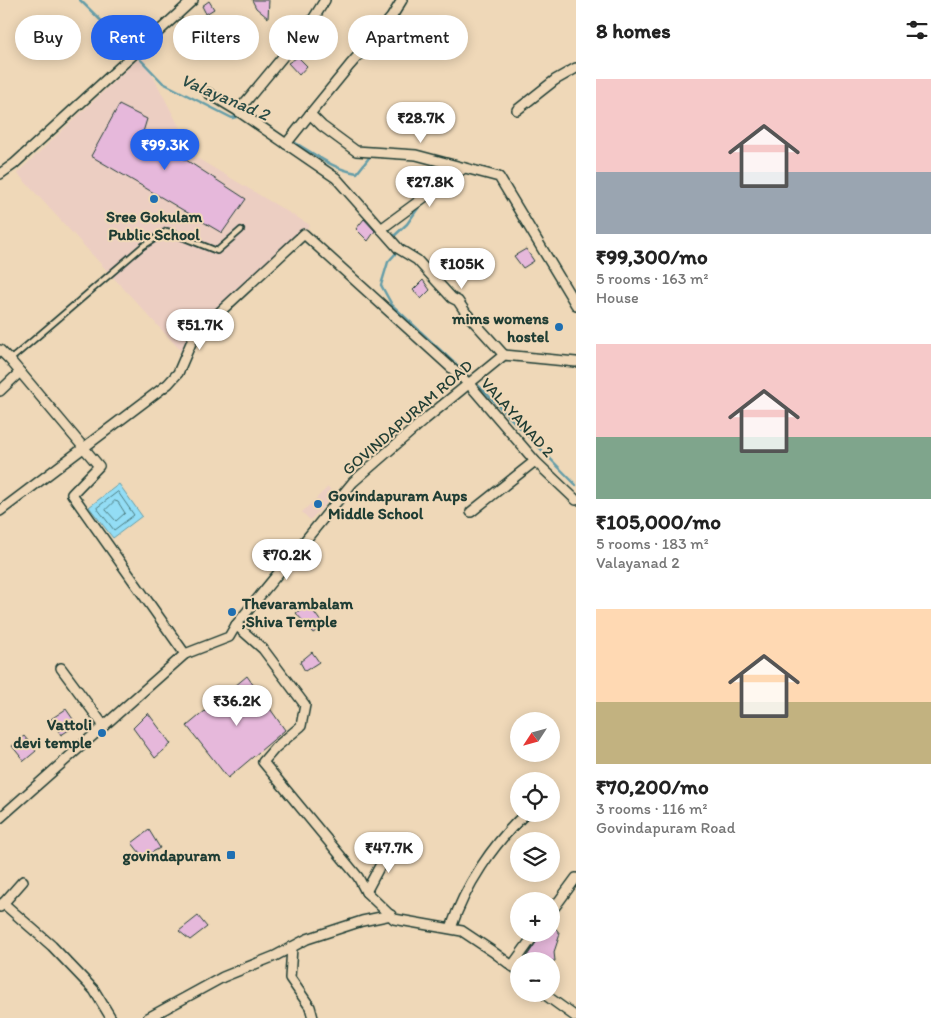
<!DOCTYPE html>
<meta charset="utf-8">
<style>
body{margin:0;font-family:Itim,sans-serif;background:#f2f2f2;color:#222;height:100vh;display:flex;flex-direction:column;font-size:19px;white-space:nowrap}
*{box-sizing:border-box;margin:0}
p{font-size:16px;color:#767676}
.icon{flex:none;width:28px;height:28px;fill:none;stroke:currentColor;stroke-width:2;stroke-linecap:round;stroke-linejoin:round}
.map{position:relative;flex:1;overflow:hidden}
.sheet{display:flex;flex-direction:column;background:#fff;width:375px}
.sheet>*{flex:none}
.guide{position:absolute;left:15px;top:15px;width:475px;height:45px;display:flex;gap:10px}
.needle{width:32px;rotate:234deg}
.buttons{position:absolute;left:510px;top:712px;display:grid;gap:10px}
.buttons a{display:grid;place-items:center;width:50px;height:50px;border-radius:50%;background:#fff;box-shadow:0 2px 12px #0003;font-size:25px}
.price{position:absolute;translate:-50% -42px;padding:0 11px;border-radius:18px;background:#fff;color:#222;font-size:16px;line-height:32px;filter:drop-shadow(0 1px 2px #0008)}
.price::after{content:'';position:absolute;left:50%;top:30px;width:15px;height:11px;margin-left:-8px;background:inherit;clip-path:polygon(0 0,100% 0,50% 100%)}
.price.selected{background:#2563eb;color:#fff}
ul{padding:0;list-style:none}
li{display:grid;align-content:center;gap:10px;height:265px;padding:0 20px}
li span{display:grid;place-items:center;height:155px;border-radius:0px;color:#555}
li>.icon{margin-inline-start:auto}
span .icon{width:90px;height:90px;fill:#fffc;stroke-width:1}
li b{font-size:21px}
h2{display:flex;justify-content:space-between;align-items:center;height:60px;padding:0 20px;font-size:21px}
.chip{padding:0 18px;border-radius:22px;background:#fff;box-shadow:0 2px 12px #0003;font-size:18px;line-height:45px}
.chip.selected{background:#2563eb;color:#fff}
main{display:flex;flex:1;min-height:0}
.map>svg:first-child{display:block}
</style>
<main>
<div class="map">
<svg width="576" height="1018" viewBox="0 0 576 1018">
<rect width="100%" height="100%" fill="#efd8b8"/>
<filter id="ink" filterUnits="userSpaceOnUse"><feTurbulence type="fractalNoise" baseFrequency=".02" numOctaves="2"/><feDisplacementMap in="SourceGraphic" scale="10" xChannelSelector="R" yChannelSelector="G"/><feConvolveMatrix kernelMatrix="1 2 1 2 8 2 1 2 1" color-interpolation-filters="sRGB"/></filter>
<g filter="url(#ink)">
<!-- built -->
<g fill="#eccec2">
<path d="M 142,55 L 195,157 L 310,225 L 183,353 L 17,173 Z"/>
<path d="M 328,487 L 335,495 L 310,520 L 302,512 Z"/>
</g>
<!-- water -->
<path fill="#93ddf5" stroke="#659da8" d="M 119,484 L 142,516 L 113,538 L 89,507 Z"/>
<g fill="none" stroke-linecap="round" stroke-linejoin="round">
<!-- shore -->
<g stroke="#4d7d81" stroke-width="1">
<path d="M 118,492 L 134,515 L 114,530 L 97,508 Z"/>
<path d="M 115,501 L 118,502 L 125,513 L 116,521 L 106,510 Z"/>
</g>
<!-- stream -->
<g stroke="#659da8" stroke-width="2.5">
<path d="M 80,0 L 129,48"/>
<path d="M 139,58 L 163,83 L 232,118 L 240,116"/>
<path d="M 292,141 C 314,153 332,169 357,173 L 372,154"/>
<path d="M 428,190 L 440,167"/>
<path d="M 393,237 L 407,224 L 421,204"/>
<path d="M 397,252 L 388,262 L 381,285 L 392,305 L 467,375"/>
<path d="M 479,386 L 576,485"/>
</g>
</g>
<!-- building -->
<g fill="#e6b8db" stroke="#1f3d34">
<path d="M 252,0 L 269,0 L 268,18 L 256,8 Z"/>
<path d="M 209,1 L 214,9 L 206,14 L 202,6 Z"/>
<path d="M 213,25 L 223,29 L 236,39 L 227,48 L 214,36 L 208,41 L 202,32 Z"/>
<path d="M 298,57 L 307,66 L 299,75 L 288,63 Z"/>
<path d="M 119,105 L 147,119 L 143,132 L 246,199 L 222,233 L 91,156 Z"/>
<path d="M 364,219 L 375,231 L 368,241 L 356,229 Z"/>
<path d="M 526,249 L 534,261 L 523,268 L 514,256 Z"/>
<path d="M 423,280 L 430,290 L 421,299 L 413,290 Z"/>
<path d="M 308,604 L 324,626 L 313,633 L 296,613 Z"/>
<path d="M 312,652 L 319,662 L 305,671 L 300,662 Z"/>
<path d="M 247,676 L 285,730 L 228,778 L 187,726 Z"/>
<path d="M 66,709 L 77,725 L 61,735 L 51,719 Z"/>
<path d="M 148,713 L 171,744 L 155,758 L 133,728 Z"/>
<path d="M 24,736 L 36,751 L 24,761 L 12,746 Z"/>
<path d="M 149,830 L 160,848 L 143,857 L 132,843 Z"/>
<path d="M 198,916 L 207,927 L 190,940 L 179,931 Z"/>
<path d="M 551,922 L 560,934 L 554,952 L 555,961 L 526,961 L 525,959 L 541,935 L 551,934 Z"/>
</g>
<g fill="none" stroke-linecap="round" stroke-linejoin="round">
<defs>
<path id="lane" d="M 10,360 L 143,246 L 167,231 L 217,251 L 241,230"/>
<g id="street">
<path d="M 402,0 L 391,18 L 350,65 L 310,114 L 322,126 L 356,151 L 416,155 L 499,177 L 576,305"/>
<path d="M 208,93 L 238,111 L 336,178 L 399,249 L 417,260 L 452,298 L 458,301 L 466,313 L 504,355"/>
<path d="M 517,110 L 555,80 L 576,68"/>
<path d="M 238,111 L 310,24 L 325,0"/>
<path d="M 286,144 L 310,114"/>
<path d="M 0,174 L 14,164 L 193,0"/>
<path d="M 381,229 L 464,168"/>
<path d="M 0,350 L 10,360 L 99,466 L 72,494 L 185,654"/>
<path d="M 0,391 L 20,372"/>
<path d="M 0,511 L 168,384 L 178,373 L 194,336 L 304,234 L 469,384 L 535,461 L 576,500"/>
<path d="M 471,512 L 535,461"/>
<path d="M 236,625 L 263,649 L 305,705 L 301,726 L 275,748 L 263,762 L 358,877 L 366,892 L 394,919 L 462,931 L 492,951 L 519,971"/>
<path d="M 61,668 L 104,726"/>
<path d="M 0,818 L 185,654 L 229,637 L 236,625 L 353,482 L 423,421 L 504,355 L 576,362"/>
<path d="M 366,892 L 391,845"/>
<path d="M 3,903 L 52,946 L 94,990 L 111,1018"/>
<path d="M 0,907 L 23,881"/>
<path d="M 551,912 L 576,878"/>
<path d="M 451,928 C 465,886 493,844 525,814"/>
<path d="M 292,947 L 290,978 L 310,1007 L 313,1018"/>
<path d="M 512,966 L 535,934"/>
<path d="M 544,994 L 576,1017"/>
<path d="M 148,1018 L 223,977 L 275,956 L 307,939 L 362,921 L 391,915"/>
</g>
</defs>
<!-- lane casing -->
<use href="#lane" stroke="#1f3d34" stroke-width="8"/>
<!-- street casing -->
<use href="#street" stroke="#1f3d34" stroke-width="12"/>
<!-- lane -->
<use href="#lane" stroke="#efd8b8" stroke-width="4.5"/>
<!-- street -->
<use href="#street" stroke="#efd8b8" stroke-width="9"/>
</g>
</g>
<!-- markers -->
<g fill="#1f6fb2" stroke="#efd8b8" stroke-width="2">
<circle cx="154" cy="199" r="5"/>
<circle cx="559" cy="327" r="5"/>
<circle cx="318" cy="504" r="5"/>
<circle cx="232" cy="612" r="5"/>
<circle cx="102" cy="733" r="5"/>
<rect x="226" y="850" width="10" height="10" rx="2.5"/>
</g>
<g text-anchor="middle" stroke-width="4" stroke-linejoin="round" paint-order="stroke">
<!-- poi labels -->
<g font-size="16" font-weight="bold" fill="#1f3d34" stroke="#efd8b8" text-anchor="end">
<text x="154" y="222" text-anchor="middle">Sree Gokulam<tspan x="154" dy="18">Public School</tspan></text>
<text x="549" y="324">mims womens<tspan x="549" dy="18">hostel</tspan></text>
<text x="328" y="501" text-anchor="start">Govindapuram Aups<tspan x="328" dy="18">Middle School</tspan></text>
<text x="242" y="609" text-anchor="start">Thevarambalam<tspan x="242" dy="18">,Shiva Temple</tspan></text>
<text x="92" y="730">Vattoli<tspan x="92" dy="18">devi temple</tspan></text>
<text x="221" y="861">govindapuram</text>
</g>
<!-- street labels -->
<g font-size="16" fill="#1f3d34" stroke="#efd8b8">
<text transform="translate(407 417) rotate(-41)" y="6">GOVINDAPURAM ROAD</text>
<text transform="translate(518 417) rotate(48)" y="6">VALAYANAD 2</text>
</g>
<!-- water labels -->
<g font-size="18" font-style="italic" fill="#2b4d47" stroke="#efd8b8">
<text transform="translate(225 97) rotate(23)" y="6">Valayanad 2</text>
</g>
</g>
</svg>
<div class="buttons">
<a><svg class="needle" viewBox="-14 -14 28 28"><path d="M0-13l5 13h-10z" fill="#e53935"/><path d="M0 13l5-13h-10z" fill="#767676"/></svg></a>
<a><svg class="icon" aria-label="locate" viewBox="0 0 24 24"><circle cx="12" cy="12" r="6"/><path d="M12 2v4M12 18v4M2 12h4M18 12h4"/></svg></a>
<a><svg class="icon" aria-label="layers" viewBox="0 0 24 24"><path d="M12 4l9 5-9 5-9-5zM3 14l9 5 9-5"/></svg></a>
<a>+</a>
<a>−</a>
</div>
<b class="price" style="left:421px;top:144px">₹28.7K</b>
<b class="price selected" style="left:165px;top:171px">₹99.3K</b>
<b class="price" style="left:430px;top:208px">₹27.8K</b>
<b class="price" style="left:462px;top:290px">₹105K</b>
<b class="price" style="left:200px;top:351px">₹51.7K</b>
<b class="price" style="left:287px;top:581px">₹70.2K</b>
<b class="price" style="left:237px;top:727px">₹36.2K</b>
<b class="price" style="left:389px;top:874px">₹47.7K</b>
<div class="guide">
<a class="chip">Buy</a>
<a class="chip selected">Rent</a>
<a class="chip">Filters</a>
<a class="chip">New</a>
<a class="chip">Apartment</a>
</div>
</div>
<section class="sheet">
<h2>8 homes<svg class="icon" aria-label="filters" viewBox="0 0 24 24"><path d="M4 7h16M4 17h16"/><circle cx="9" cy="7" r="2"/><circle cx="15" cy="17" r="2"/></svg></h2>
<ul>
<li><span style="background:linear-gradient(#f6c9c9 60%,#9aa5b1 0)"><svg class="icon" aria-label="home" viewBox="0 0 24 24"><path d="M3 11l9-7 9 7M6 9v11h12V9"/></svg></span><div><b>₹99,300/mo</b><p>5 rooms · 163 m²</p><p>House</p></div></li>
<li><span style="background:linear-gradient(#f6c9c9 60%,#7fa58c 0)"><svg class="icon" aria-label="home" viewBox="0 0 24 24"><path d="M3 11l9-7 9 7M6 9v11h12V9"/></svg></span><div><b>₹105,000/mo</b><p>5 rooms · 183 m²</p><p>Valayanad 2</p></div></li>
<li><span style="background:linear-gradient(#ffd9b3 60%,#c2b280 0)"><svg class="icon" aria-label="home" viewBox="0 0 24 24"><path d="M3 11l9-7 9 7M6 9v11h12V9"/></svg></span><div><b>₹70,200/mo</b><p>3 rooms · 116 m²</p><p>Govindapuram Road</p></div></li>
</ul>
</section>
</main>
